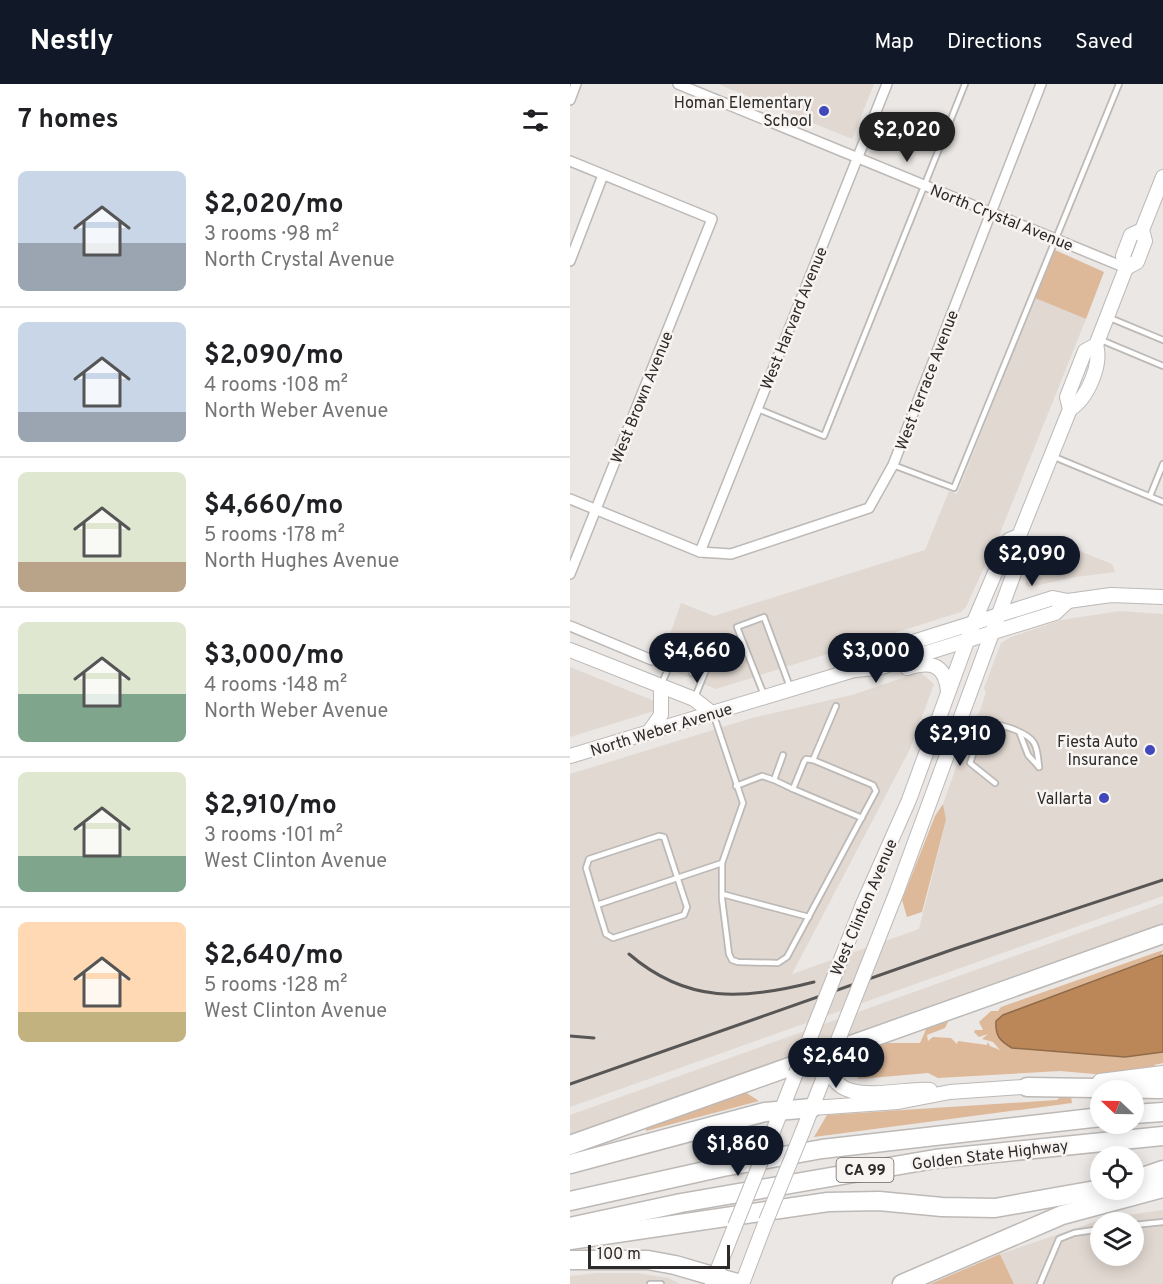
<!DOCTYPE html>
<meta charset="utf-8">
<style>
body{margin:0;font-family:Overpass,sans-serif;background:#f2f2f2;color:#202124;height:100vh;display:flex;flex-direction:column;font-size:22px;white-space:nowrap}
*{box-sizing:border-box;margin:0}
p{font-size:20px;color:#757577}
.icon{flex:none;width:33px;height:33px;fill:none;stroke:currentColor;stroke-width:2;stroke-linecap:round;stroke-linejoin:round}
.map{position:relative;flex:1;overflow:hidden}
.details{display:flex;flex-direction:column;background:#fff;width:570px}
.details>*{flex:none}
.needle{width:39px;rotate:292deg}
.buttons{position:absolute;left:520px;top:996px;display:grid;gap:12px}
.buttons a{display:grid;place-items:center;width:54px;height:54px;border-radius:50%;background:#fff;box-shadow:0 3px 15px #0003;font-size:30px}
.scale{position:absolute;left:18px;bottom:15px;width:142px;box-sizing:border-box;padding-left:6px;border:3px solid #2c2a2a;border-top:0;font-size:16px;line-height:21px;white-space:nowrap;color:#2c2a2a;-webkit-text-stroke:4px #f7f4f2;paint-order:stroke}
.price{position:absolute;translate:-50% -51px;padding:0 14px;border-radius:21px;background:#111827;color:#fff;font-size:20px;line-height:39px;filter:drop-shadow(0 2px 3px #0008)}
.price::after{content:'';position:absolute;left:50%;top:36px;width:18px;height:14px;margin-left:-9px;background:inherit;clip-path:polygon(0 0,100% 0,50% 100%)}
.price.current{background:#222;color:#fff}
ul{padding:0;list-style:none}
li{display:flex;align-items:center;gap:18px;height:150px;padding:0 18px}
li+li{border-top:2px solid #e0e0e0}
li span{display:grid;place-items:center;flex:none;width:168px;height:120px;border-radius:9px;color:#555}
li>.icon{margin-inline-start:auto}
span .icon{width:72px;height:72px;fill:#fffc;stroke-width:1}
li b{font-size:26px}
h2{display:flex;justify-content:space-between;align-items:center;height:72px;padding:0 18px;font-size:26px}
header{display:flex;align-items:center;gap:36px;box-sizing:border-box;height:84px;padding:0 30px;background:#111827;color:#fff}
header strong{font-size:28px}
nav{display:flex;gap:33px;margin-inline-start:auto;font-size:21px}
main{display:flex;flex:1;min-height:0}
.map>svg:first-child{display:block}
</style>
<header>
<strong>Nestly</strong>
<nav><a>Map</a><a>Directions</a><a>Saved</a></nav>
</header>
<main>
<section class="details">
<h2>7 homes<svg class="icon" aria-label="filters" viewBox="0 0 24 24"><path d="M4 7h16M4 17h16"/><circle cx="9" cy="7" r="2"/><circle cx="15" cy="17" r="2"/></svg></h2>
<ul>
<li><span style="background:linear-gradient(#c9d6e8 60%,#9aa5b1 0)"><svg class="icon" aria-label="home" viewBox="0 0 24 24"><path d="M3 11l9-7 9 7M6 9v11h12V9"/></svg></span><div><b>$2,020/mo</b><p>3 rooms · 98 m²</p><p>North Crystal Avenue</p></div></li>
<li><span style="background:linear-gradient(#c9d6e8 75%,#9aa5b1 0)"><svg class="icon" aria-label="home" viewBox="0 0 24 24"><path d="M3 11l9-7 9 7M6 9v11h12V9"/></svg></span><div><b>$2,090/mo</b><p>4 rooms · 108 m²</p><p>North Weber Avenue</p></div></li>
<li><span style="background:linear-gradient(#dfe7d0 75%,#b9a48a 0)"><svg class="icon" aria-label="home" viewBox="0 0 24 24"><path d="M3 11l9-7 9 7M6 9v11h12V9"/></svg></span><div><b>$4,660/mo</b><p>5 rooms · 178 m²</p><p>North Hughes Avenue</p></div></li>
<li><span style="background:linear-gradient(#dfe7d0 60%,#7fa58c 0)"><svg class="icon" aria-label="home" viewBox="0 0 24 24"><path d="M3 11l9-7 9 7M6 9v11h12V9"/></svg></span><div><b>$3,000/mo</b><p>4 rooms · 148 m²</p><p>North Weber Avenue</p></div></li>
<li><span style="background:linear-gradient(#dfe7d0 70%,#7fa58c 0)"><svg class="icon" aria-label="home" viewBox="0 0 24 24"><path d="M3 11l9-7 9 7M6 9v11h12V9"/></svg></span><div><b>$2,910/mo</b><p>3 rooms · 101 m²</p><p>West Clinton Avenue</p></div></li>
<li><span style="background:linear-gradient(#ffd9b3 75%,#c2b280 0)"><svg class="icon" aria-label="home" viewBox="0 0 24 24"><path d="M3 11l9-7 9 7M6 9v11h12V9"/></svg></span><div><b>$2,640/mo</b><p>5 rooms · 128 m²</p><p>West Clinton Avenue</p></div></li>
</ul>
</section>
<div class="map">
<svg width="593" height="1200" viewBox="0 0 593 1200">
<rect width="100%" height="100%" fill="#eae7e4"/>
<!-- built -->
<g fill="#e1d8d1" fill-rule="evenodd">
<path d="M 148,0 L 304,0 L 282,55 Z"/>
<path d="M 465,214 L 516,235 L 430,449 L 396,523 L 391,528 L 146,605 L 89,581 L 111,519 L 144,532 L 355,466 L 379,407 L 387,410 Z"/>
<path d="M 472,452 L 542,480 L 545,488 L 506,493 L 460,503 L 456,501 L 455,492 Z"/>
<path d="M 550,527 L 593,530 L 593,812 L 0,1023 L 0,690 L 182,634 L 282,611 L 350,588 L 364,600 L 340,665 L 222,890 L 349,845 L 376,737 L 373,720 L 404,633 L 409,630 L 416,608 L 414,604 L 431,559 L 441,553 L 491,536 Z"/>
<path d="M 0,583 L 82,616 L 84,618 L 84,627 L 0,653 Z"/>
<path d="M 593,819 L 593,842 L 0,1052 L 0,1031 Z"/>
<path d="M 593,1126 L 593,1200 L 444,1200 L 430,1170 L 536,1134 ZM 531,1138 L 564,1138 L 564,1172 L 531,1172 Z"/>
<path d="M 27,1189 L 67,1189 L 99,1194 L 110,1200 L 0,1200 L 0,1192 Z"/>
</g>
<!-- green -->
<g fill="#ddb99a">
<path d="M 485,166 L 534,188 L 516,235 L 465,214 Z"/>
<path d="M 373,720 L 376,736 L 352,828 L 337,833 L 332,816 L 365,732 Z"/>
<path d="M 593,866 L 555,973 L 593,968 L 593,979 L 584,981 L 587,983 L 536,991 L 490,987 L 368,994 L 358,989 L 289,995 L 279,985 L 274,969 L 333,950 L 334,952 L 316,959 L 350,959 L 357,943 L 379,936 L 375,944 L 357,951 L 358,957 L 363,953 L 381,954 L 387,960 L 388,957 L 417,961 L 418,958 L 420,962 L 430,966 L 423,958 L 412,955 L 418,950 L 409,953 L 404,948 L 405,946 L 413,946 L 409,938 L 421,927 L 428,927 L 431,923 Z"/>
<path d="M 172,1006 L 189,1017 L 76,1047 L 76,1040 Z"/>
<path d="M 490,1013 L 501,1013 L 502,1019 L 244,1053 L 257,1031 L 487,1016 Z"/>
<path d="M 430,1170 L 444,1200 L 360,1200 Z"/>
</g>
<!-- water -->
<path fill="#bb8758" stroke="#906b4a" stroke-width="1.5" d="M 593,871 L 593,968 L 555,973 L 442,964 C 430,957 425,952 426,937 L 433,931 Z"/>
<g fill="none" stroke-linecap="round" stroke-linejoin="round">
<defs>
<g id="lane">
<path d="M 540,234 L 593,256"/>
<path d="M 531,256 L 593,282"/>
<path d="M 188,325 L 254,352 L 395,0"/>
<path d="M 482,372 L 593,418"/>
<path d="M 323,381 L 384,404 L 549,0"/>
<path d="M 580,412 L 593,380"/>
<path d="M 103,573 L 107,574 L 114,570"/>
<path d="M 128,575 L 130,584 L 136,586"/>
<path d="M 122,589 L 130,584"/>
<path d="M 92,599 L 109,559 L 135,569 L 136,586 L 125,613"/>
<path d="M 194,611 L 167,543 L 194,533 L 220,603"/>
<path d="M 144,632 L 173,719 L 152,779 L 152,815 L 159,870 L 162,876 L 168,878 L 208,879 L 217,873 L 306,707 L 303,701 L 243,676 L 266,622"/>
<path d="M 450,650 L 458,671 L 469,683"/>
<path d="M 243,676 L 236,675 L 234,678 L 223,705 L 292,734"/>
<path d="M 204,696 L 223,705"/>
<path d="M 425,699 L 400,679 L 412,645 L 416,640 C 427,638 458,648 464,659 C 468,666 468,675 469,683"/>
<path d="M 166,702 L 192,692 L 204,696 L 213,671"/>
<path d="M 152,810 L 239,833"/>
<path d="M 27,821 L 36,850 L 43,854 L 114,831 L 117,823 L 94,753 L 89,752 L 19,775 L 16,784 L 27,821 L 152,779"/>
<path d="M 564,1141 L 593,1138"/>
<path d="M 80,1200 L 91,1200"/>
<path d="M 470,1200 L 489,1155 L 504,1149 L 531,1145"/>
</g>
<g id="street">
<path d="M 108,0 L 556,184"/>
<path d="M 0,16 L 6,0"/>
<path d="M 0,77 L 142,135 L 0,490"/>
<path d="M 0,177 L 33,91"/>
<path d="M 0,415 L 130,468 L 161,470 L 299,424 L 323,381 L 471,0"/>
<path d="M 130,468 L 317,0"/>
<path d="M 0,542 L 82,576"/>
</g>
<g id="secondary">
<path d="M 556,184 L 567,178 L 575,157 L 572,146 L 593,93"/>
<path d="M 500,325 C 517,315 532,281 526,261"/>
<path d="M 0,566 L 124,615 L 143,630"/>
<path d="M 337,584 C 360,577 375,579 378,607"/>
<path d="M 284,586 L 305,570 L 483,514 L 498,517 L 541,511 L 593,513"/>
<path d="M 79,648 L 91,631 L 91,602"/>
<path d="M 0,672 L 284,586 L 308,584 L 485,529 L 498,517"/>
<path d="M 327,807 L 454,462 L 449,452 L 500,325 L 497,313 L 515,267 L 526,261 L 537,233 L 556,184 L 553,172 L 561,151 L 572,146"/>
<path d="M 293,820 L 339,716 L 404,538 L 439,456 L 449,452"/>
<path d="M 261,974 C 256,1028 329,1003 360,1006"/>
<path d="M 530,997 L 593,989"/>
<path d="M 242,1024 L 328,1018 L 380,1008 L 466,1002"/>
<path d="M 232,1049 L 261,975"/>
<path d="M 200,1055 L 226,989"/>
<path d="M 142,1200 L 165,1142"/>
<path d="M 172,1200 L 196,1137"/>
</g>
<g id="highway">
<path d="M 457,1003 L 593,1005"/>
<path d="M 564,1030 L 593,1028"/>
<path d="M 0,1061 L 593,850"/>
<path d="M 0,1080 L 195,1028 L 242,1024"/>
<path d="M 564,1096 L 593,1086"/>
<path d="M 0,1117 L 153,1083 L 252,1065 L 531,1033"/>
<path d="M 0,1143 L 111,1119 L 365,1075 L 593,1052"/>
<path d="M 0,1156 L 258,1118 L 309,1117 L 372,1123 L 425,1124 L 531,1105"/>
<path d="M 0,1176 L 78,1176 L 105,1181 L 170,1200"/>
<path d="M 332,1200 L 492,1131 L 593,1104"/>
</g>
</defs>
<!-- lane casing -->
<use href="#lane" stroke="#bcb9b7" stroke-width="8"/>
<!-- street casing -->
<use href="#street" stroke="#bcb9b7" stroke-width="12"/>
<!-- secondary casing -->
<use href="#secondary" stroke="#bcb9b7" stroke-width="16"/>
<!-- highway casing -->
<use href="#highway" stroke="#bcb9b7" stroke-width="21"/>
<!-- lane -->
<use href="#lane" stroke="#fff" stroke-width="4.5"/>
<!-- street -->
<use href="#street" stroke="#fff" stroke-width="9"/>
<!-- secondary -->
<use href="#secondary" stroke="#fff" stroke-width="14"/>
<!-- highway -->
<use href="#highway" stroke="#fff" stroke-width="18"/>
<!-- rail -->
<g stroke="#585555" stroke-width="3">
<path d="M 59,870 C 117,920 174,916 244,898"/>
<path d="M 0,952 L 24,954"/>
<path d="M 0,1000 L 384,865 L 593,796"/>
</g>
<defs>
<g id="secondary-bridge">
<path d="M 261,974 L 327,807"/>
<path d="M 226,989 L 293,820"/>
<path d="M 196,1137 L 232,1049"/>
<path d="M 165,1142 L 200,1055"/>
</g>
</defs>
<!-- secondary-bridge casing -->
<use href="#secondary-bridge" stroke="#bcb9b7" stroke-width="16" stroke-linecap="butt"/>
<!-- secondary-bridge -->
<use href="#secondary-bridge" stroke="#fff" stroke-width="14"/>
</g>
<!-- markers -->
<g fill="#4048bc" stroke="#f7f4f2" stroke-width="2">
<circle cx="254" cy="27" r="6"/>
<circle cx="580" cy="666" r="6"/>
<circle cx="534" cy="714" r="6"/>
</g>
<g text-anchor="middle" stroke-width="5" stroke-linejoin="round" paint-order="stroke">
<!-- shield labels -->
<rect fill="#f7f4f2" stroke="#696766" stroke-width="1.5" x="266.5" y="1074" width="57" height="24" rx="4.5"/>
<g font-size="15" font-weight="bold" fill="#2c2a2a">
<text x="295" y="1091">CA 99</text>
</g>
<!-- poi labels -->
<g font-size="16" fill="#2c2a2a" stroke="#f7f4f2" text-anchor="end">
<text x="242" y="24">Homan Elementary<tspan x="242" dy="18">School</tspan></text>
<text x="568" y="663">Fiesta Auto<tspan x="568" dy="18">Insurance</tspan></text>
<text x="522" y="720">Vallarta</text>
</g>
<!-- street labels -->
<g font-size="16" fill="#2c2a2a" stroke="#f7f4f2">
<text transform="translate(432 133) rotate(22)" y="6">North Crystal Avenue</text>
<text transform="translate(223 234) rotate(-68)" y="6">West Harvard Avenue</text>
<text transform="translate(356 296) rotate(-69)" y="6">West Terrace Avenue</text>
<text transform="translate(71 313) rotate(-68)" y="6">West Brown Avenue</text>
<text transform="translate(91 645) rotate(-17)" y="6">North Weber Avenue</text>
<text transform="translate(293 823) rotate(-67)" y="6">West Clinton Avenue</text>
<text transform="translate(420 1070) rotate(-7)" y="6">Golden State Highway</text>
</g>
</g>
</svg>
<div class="buttons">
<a><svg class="needle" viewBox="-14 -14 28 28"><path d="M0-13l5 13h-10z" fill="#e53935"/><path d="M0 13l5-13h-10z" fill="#757577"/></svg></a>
<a><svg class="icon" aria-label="locate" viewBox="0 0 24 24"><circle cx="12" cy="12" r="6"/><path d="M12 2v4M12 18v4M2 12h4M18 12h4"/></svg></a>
<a><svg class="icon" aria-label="layers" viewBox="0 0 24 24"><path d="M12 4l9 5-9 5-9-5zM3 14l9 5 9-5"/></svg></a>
</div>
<div class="scale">100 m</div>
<b class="price current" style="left:337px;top:79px">$2,020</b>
<b class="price" style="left:462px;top:503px">$2,090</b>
<b class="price" style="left:127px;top:600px">$4,660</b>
<b class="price" style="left:306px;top:600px">$3,000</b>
<b class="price" style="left:390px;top:683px">$2,910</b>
<b class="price" style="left:266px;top:1005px">$2,640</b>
<b class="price" style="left:168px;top:1093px">$1,860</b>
</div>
</main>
